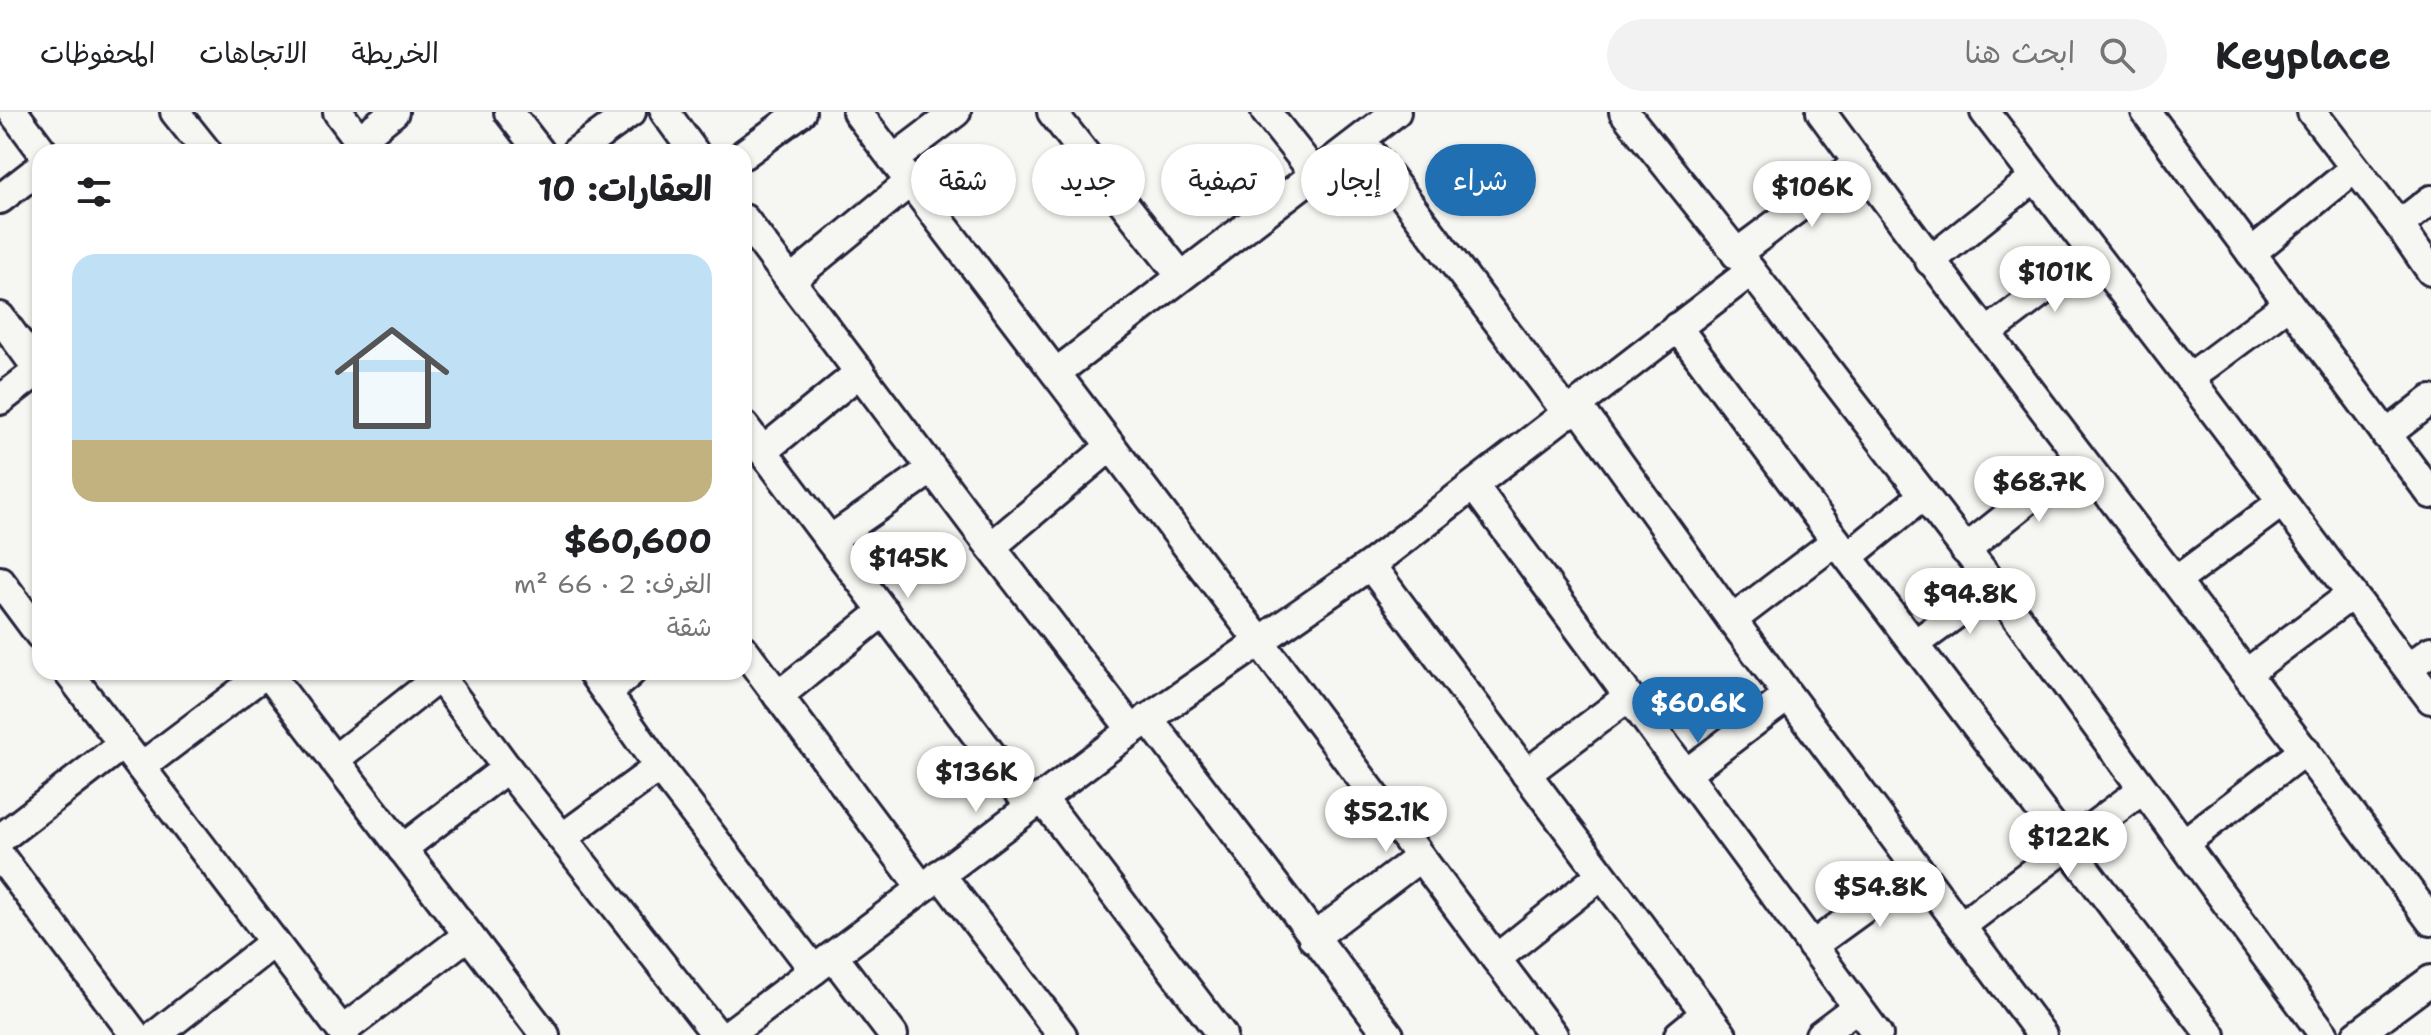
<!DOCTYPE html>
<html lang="ar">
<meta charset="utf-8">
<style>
body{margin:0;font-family:"Shantell Sans","Playpen Sans Arabic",sans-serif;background:#f2f2f2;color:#202124;direction:rtl;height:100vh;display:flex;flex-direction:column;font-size:30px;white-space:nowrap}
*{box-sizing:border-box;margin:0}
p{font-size:26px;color:#757577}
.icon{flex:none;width:44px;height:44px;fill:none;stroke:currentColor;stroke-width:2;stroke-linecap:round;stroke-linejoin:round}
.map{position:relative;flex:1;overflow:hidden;direction:ltr}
.sheet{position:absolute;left:32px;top:32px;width:720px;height:536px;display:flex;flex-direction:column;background:#fff;border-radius:24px;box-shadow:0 2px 6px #0004;direction:rtl}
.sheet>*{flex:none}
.banner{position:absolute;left:776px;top:32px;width:760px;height:72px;direction:rtl;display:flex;gap:16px}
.price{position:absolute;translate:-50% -68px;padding:0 18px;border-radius:28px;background:#fff;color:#222;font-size:26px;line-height:52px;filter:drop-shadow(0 2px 4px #0008)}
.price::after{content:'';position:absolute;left:50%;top:48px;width:24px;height:18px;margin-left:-12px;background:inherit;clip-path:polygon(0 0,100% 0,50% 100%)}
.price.selected{background:#1f6fb2;color:#fff}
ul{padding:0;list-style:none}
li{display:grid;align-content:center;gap:16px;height:424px;padding:0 40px}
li+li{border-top:2px solid #e0e0e0}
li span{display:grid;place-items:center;height:248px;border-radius:24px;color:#555}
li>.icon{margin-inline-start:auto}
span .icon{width:144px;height:144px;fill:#fffc;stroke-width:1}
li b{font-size:34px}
h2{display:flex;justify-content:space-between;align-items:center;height:96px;padding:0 40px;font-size:34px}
.chip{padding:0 28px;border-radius:36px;background:#fff;box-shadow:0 2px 6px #0004;font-size:28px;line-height:72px}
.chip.selected{background:#1f6fb2;color:#fff}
header{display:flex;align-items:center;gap:48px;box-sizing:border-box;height:112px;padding:0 40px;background:#fff;border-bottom:2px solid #e0e0e0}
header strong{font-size:38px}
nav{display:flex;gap:44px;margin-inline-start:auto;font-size:28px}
.search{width:560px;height:72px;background:#f2f2f2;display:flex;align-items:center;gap:20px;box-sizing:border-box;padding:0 28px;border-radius:44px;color:#757577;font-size:30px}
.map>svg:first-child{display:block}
</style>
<header>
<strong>Keyplace</strong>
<div class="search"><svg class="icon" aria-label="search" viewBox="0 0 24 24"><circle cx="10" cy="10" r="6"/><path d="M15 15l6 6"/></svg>ابحث هنا</div>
<nav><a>الخريطة</a><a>الاتجاهات</a><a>المحفوظات</a></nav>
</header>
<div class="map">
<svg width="2431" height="923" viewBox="0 0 2431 923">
<rect width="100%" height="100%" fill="#f6f6f2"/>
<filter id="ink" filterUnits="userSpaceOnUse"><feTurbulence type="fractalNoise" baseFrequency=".0125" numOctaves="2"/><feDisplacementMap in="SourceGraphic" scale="16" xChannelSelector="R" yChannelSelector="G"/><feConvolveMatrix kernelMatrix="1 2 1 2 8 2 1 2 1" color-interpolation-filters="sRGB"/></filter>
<g filter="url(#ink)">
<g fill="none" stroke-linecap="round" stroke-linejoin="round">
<defs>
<g id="minor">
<path d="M 13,0 L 43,40"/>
<path d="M 175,0 L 207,40"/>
<path d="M 338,0 L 368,40"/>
<path d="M 509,0 L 540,40"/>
<path d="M 665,0 L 694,40"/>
<path d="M 857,0 L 1260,530 L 1553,923"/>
<path d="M 1052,0 L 1181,164"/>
<path d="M 1266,0 L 1315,62"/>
<path d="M 1624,0 L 1751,159 L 1994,474 L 2324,923"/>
<path d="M 1821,0 C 2020,272 2231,536 2431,809"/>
<path d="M 1985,0 L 2189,266 L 2431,587"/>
<path d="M 2146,0 L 2431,382"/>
<path d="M 2312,0 L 2399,113 L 2431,159"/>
<path d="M 359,28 L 394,0"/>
<path d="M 1361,28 L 1568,302"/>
<path d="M 576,40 L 631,0"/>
<path d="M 744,42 L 801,0"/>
<path d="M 894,47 L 956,0"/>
<path d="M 0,87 L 40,56"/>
<path d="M 744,107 L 991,435 L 1132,618"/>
<path d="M 2399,113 L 2431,88"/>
<path d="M 2251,141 L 2354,57"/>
<path d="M 1736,142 L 1858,51"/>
<path d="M 1930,149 L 2034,66"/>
<path d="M 791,168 L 911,69"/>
<path d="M 0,205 L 40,260"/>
<path d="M 1677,215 L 1836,429 L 2211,923"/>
<path d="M 1987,221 L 2092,141"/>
<path d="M 1056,261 L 1396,0"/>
<path d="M 2189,266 L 2288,192"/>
<path d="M 0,288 L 39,258"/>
<path d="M 1578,294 L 1732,508 L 2042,923"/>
<path d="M 744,314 L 1030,694"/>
<path d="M 2386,323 L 2431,288"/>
<path d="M 763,339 L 860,260"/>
<path d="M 1474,374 L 1878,923"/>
<path d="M 830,428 L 932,357"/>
<path d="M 991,435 L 1111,334"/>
<path d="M 1965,438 L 2080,346"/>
<path d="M 1849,444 L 1924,383"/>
<path d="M 1370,453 L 1722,923"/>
<path d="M 0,469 L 40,523"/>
<path d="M 2176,469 L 2282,390"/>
<path d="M 1732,508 L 1836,429"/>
<path d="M 1915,532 L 1994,474"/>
<path d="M 744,538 L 922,776"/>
<path d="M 2408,556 L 2431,539"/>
<path d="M 68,560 L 345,923"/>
<path d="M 267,560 L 545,923"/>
<path d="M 436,560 L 507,656 L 717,923"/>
<path d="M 592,560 L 659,655 L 814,858"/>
<path d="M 2247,561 L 2352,482"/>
<path d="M 608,580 L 631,560"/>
<path d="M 778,584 L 884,499"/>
<path d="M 1148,606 L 1389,923"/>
<path d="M 334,648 L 439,565"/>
<path d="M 141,655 L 267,560"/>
<path d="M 1687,661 L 1788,584"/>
<path d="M 1526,662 L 1628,585"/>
<path d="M 1041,685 L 1222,923"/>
<path d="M 562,726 L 659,655"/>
<path d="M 0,727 L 123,632"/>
<path d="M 2184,731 L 2305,638"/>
<path d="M 402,737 L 507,656"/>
<path d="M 0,744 L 135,923"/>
<path d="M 940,762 L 1062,923"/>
<path d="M 1961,814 L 2143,677"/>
<path d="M 1313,826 L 1420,745"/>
<path d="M 1812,834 L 1918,757"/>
<path d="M 833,844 L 893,923"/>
<path d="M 1496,847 L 1601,763"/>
<path d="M 342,919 L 468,823"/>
<path d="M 156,923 L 274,830"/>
<path d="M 728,923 L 1132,618 L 1370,453 L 1751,159"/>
<path d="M 1679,923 L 1706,901"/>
<path d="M 1820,923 L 1857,895"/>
<path d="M 2357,923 L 2431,868"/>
</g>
</defs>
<!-- minor casing -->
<use href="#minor" stroke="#22223b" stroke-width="34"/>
<!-- minor -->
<use href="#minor" stroke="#f6f6f2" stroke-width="28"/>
</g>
</g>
</svg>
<b class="price" style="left:1812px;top:117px">$106K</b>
<b class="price" style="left:2055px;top:202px">$101K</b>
<b class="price" style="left:2039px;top:412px">$68.7K</b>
<b class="price" style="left:908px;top:488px">$145K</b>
<b class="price" style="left:1970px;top:524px">$94.8K</b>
<b class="price selected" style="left:1698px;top:633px">$60.6K</b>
<b class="price" style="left:976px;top:702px">$136K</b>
<b class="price" style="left:1386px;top:742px">$52.1K</b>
<b class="price" style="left:2068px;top:767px">$122K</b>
<b class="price" style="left:1880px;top:817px">$54.8K</b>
<div class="banner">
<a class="chip selected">شراء</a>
<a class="chip">إيجار</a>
<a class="chip">تصفية</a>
<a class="chip">جديد</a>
<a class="chip">شقة</a>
</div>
<section class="sheet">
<h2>العقارات: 10<svg class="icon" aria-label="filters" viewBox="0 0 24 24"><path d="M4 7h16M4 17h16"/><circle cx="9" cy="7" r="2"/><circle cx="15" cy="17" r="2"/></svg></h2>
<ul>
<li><span style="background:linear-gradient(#bfe0f5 75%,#c2b280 0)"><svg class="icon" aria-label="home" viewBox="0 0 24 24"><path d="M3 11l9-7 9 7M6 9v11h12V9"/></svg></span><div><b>$60,600</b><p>الغرف: 2 · 66 m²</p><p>شقة</p></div></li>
</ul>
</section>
</div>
